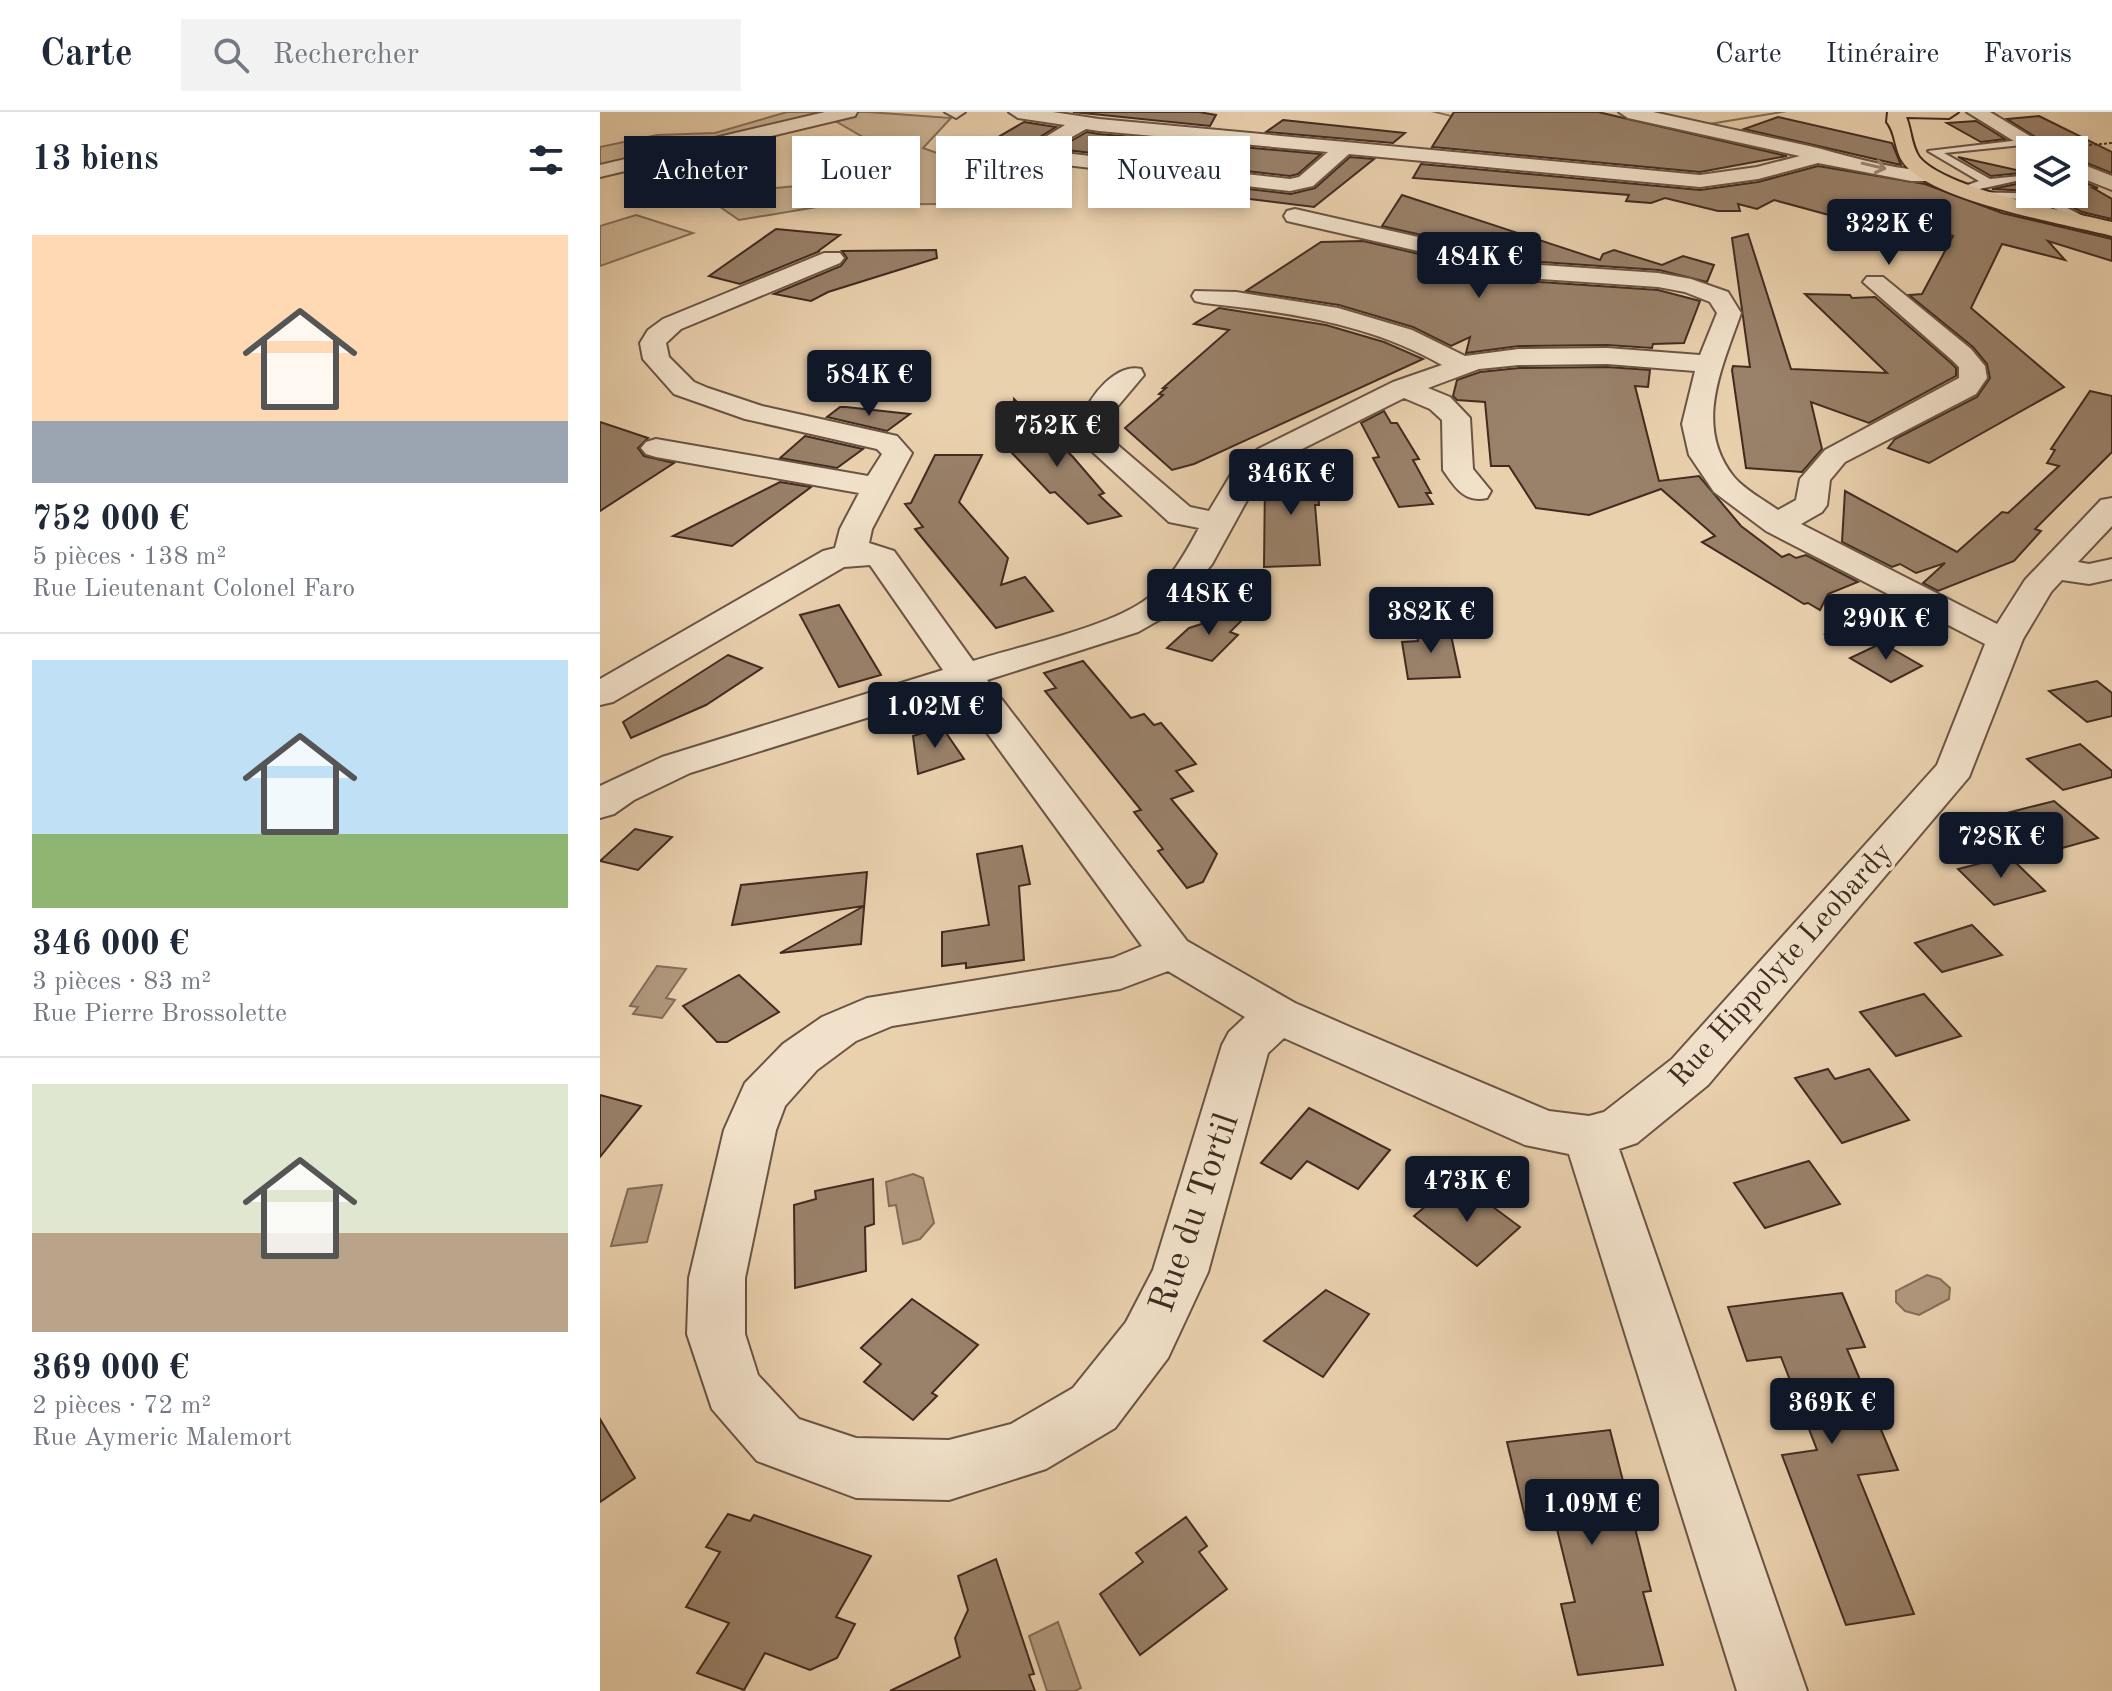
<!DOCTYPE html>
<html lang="fr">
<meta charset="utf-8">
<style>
body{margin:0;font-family:"Old Standard TT",serif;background:#f2f2f3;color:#1f2937;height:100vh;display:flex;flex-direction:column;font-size:30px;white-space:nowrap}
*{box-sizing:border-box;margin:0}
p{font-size:26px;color:#747a83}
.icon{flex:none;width:44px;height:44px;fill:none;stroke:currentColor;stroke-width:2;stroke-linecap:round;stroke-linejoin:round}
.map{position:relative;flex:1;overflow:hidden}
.drawer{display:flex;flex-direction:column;background:#fff;width:600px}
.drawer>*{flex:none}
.hud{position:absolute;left:24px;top:24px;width:760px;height:72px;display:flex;gap:16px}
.controls{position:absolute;left:1416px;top:24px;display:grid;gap:16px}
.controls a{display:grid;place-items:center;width:72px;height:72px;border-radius:0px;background:#fff;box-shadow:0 4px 12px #0003;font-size:40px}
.price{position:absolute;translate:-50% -68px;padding:0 18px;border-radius:8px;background:#111827;color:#fff;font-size:26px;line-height:52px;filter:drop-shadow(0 2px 4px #0008)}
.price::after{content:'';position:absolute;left:50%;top:48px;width:24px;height:18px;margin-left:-12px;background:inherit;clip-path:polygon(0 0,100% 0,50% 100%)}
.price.on{background:#222;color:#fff}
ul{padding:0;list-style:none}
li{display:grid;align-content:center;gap:16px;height:424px;padding:0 32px}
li+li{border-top:2px solid #e0e1e3}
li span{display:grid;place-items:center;height:248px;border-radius:0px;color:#555}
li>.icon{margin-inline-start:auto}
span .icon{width:144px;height:144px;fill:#fffc;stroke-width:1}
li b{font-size:34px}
h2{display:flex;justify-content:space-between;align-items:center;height:96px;padding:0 32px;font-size:34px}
.chip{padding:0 28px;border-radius:0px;background:#fff;box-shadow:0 4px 12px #0003;font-size:28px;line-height:72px}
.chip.on{background:#111827;color:#fff}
header{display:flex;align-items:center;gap:48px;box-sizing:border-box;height:112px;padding:0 40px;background:#fff;border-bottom:2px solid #e0e1e3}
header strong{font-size:38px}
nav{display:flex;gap:44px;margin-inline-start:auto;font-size:28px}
.search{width:560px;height:72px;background:#f2f2f3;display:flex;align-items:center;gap:20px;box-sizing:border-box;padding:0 28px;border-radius:0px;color:#747a83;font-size:30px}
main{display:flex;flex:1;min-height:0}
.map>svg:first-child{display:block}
</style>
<header>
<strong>Carte</strong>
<div class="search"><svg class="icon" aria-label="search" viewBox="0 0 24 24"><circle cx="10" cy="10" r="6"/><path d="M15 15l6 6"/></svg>Rechercher</div>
<nav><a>Carte</a><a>Itinéraire</a><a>Favoris</a></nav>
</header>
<main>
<section class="drawer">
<h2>13 biens<svg class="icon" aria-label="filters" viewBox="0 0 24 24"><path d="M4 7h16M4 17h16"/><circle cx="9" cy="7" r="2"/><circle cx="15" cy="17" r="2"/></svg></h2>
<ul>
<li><span style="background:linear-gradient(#ffd9b3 75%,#9aa5b1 0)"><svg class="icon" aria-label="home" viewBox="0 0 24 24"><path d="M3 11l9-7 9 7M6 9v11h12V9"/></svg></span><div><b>752 000 €</b><p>5 pièces · 138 m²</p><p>Rue Lieutenant Colonel Faro</p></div></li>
<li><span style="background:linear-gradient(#bfe0f5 70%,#8fb573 0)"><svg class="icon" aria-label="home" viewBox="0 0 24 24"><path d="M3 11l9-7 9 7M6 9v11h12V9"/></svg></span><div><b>346 000 €</b><p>3 pièces · 83 m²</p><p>Rue Pierre Brossolette</p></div></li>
<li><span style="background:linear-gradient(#dfe7d0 60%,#b9a48a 0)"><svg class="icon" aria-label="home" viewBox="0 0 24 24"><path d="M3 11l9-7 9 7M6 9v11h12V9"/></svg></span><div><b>369 000 €</b><p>2 pièces · 72 m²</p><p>Rue Aymeric Malemort</p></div></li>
</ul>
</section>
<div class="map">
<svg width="1512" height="1579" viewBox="0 0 1512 1579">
<rect width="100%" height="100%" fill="#ead1ae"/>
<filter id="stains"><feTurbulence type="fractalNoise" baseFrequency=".0025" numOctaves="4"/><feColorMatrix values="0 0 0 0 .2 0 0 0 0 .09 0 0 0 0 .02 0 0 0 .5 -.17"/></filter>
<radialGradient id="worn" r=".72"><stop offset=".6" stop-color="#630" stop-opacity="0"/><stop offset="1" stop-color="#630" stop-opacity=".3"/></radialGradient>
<!-- green -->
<g fill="#cdb596" stroke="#87705b" stroke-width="2">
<path d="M 187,0 L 268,0 L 351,6 L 323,36 L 365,51 L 368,62 L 461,91 L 229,93 L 139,108 L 103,83 L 197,74 L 267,73 L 315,49 L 289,40 L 223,2 L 0,55 L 0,35 L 57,23 L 115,21 Z"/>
<path d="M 36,103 L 93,121 L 0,154 L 0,114 Z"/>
</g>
<!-- water -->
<g fill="#b1997e" stroke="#846d58" stroke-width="2">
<path d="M 1261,506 L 1280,517 L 1245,533 L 1225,522 Z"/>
<path d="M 57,854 L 86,857 L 66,886 L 75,888 L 62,906 L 33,902 L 38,895 L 30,894 Z"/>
<path d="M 313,1062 L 323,1066 L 334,1111 L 320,1127 L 303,1132 L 296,1093 L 289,1094 L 286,1070 Z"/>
<path d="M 62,1073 L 47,1130 L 11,1134 L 28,1077 Z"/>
<path d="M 1327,1163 L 1340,1167 L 1350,1176 L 1349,1187 L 1319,1203 L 1305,1199 L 1296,1190 L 1296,1179 Z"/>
<path d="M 458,1510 L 481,1576 L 475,1579 L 447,1579 L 429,1524 Z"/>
</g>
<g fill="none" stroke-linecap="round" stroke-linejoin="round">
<!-- stream -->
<g fill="#846d58" fill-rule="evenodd">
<path d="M 831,0 L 839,0 L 866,7 L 864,8 Z"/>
<path d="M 1176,0 L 1187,0 L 1110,13 L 1077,25 L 1073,24 L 1109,11 Z"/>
</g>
</g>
<!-- building -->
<g fill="#99816a" stroke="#412b20" stroke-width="2">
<path d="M 473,0 L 599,0 L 616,3 L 610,14 Z"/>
<path d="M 854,0 L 998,0 L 1187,44 L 1100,60 L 832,35 Z"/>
<path d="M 1439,4 L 1512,40 L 1512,61 L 1474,46 L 1474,38 L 1456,38 L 1407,7 Z"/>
<path d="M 1178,5 L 1292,31 L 1301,53 L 1144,17 Z"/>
<path d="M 683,8 L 805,21 L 793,31 L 666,20 Z"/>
<path d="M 1376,9 L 1405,27 L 1381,30 L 1347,11 Z"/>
<path d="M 424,10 L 456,15 L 422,36 L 386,32 Z"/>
<path d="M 487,20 L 499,22 L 601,31 L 590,52 L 457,37 Z"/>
<path d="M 642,35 L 721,42 L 698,62 L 690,64 L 612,55 Z"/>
<path d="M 750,45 L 774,47 L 714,95 L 577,78 L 589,70 L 691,82 L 715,76 Z"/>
<path d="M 1358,45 L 1430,61 L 1430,79 L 1392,77 L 1426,70 L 1428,66 L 1420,61 L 1391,64 Z"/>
<path d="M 821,52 L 1100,78 L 1158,70 L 1218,54 L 1325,72 L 1402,101 L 1512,127 L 1512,149 L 1448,129 L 1465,148 L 1402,132 L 1371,196 L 1464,275 L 1329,351 L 1288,336 L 1295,327 L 1377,285 L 1390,266 L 1387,252 L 1373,235 L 1309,183 L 1322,182 L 1353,124 L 1289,108 L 1273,115 L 1174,88 L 1157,97 L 1138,92 L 1140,99 L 1118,99 L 1065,86 L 1051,91 L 1026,89 L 1029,83 L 813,66 Z"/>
<path d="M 500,60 L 581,69 L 577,78 L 522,71 L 526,68 L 493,64 Z"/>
<path d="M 1474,66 L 1498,76 L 1493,76 L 1512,87 L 1512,107 L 1482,100 L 1447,82 L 1474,82 Z"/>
<path d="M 802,83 L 1000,148 L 1003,142 L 1014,138 L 1062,153 L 1083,144 L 1114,153 L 1107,170 L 1059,158 L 941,150 L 782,114 Z"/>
<path d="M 176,117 L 240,123 L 217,140 L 220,139 L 140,172 L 109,164 Z"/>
<path d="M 1148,122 L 1191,257 L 1287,261 L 1205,182 L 1250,183 L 1252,186 L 1275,185 L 1351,251 L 1356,256 L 1356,264 L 1269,311 L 1211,290 L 1222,337 L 1202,360 L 1146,356 L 1132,258 L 1133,254 L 1150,255 L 1132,126 Z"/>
<path d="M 763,129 L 940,170 L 1058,178 L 1100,189 L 1084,231 L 1053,232 L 1052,236 L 1007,233 L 919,234 L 866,241 L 870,225 L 851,234 L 813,215 L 739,193 L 646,179 L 721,130 Z"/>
<path d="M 336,138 L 337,146 L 228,180 L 211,189 L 174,182 L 241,154 L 247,146 L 242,139 Z"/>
<path d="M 619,196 L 726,213 L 784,230 L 823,247 L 594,352 L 572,358 L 525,316 L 563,283 L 559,282 L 566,276 L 563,276 L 629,218 L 594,212 Z"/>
<path d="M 1007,255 L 1050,258 L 1048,275 L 1035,274 L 1059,369 L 1099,364 L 1141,414 L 1182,445 L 1189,442 L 1196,446 L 1206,443 L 1258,470 L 1228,482 L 1220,498 L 1208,491 L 1204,492 L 1102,430 L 1115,424 L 1061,377 L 989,403 L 936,396 L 909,354 L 891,354 L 885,290 L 857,288 L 853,284 L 857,268 L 880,260 L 919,256 Z"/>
<path d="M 1490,279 L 1512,284 L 1512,340 L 1435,417 L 1441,419 L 1414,449 L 1338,479 L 1323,471 L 1345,451 L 1316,461 L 1300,452 L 1292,455 L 1242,430 L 1245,379 L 1357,440 L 1402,400 L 1408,401 L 1459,354 L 1447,351 L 1455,338 L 1451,337 Z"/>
<path d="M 414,287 L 473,345 L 504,381 L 499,383 L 521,404 L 488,412 L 455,380 L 450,381 L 412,341 Z"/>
<path d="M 240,295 L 246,295 L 310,302 L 287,319 L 227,305 Z"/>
<path d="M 784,299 L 791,311 L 797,311 L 819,347 L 813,348 L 831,381 L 826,381 L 833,392 L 799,395 L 773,346 L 779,345 L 761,311 Z"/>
<path d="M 0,310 L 48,326 L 38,336 L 44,344 L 74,351 L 0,399 Z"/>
<path d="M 205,324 L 263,337 L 237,356 L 180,346 Z"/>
<path d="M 335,343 L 382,343 L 359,390 L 408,446 L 401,473 L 425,465 L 453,499 L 396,516 L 315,417 L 323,415 L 305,392 L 311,391 Z"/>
<path d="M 716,352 L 719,393 L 715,393 L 720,453 L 664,455 L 665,367 L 675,357 Z"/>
<path d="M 180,370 L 211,375 L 132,434 L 73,424 Z"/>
<path d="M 239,493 L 281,563 L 239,575 L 200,503 Z"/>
<path d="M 655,495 L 630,520 L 638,523 L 612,549 L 567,536 L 589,516 Z"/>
<path d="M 849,514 L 860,565 L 808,567 L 802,530 L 818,529 L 816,516 Z"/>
<path d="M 1282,531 L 1322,554 L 1291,570 L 1250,546 Z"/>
<path d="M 128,543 L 162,556 L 106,593 L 31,626 L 23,610 Z"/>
<path d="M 483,549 L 531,606 L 544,602 L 554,613 L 561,611 L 596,652 L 576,659 L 593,679 L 571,687 L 617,742 L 603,770 L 587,776 L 558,739 L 563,737 L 534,700 L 541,698 L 445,579 L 456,576 L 444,561 Z"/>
<path d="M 1497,569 L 1512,581 L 1512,604 L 1487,610 L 1449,579 Z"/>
<path d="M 342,615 L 364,647 L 318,662 L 313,624 Z"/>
<path d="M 1480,632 L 1512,659 L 1512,665 L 1463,678 L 1427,647 Z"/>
<path d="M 1454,689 L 1498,726 L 1441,742 L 1399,703 Z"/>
<path d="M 35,717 L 72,725 L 38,758 L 0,749 Z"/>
<path d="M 422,734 L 430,772 L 419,774 L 424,848 L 366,856 L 366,851 L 342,854 L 342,820 L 389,813 L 377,742 Z"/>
<path d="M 1409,744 L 1445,779 L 1394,793 L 1358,757 Z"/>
<path d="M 267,760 L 261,832 L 180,841 L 264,794 L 132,813 L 141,773 Z"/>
<path d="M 1372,813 L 1402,843 L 1342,860 L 1315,831 Z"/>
<path d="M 139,863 L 179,900 L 127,930 L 117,930 L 83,894 Z"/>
<path d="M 1324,882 L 1361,924 L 1296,944 L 1260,900 Z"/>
<path d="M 1228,957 L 1235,967 L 1269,957 L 1309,1008 L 1242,1031 L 1195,966 Z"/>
<path d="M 0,983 L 41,994 L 0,1045 Z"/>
<path d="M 709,996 L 790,1038 L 758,1077 L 707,1049 L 691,1067 L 661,1051 Z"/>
<path d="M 1209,1049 L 1240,1092 L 1165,1116 L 1134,1071 Z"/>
<path d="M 273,1067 L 274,1112 L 265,1115 L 266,1159 L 195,1176 L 194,1093 L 216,1087 L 215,1079 Z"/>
<path d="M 852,1072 L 880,1094 L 885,1089 L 920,1115 L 877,1154 L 814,1104 Z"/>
<path d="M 726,1178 L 769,1202 L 723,1265 L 664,1229 Z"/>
<path d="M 1242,1181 L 1265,1235 L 1247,1237 L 1298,1358 L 1258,1363 L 1314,1502 L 1246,1513 L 1182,1343 L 1217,1338 L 1181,1245 L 1147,1249 L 1128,1195 Z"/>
<path d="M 312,1187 L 378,1233 L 332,1281 L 337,1284 L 313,1308 L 264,1270 L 281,1252 L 261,1236 Z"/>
<path d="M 0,1307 L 35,1366 L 0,1390 Z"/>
<path d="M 1010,1318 L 1051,1479 L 1043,1480 L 1063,1553 L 978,1563 L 961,1492 L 975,1490 L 954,1405 L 926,1409 L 907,1330 Z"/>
<path d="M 128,1402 L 150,1409 L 154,1403 L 271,1444 L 236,1505 L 255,1512 L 237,1546 L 210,1558 L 165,1541 L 144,1578 L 97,1561 L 129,1511 L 86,1495 L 120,1440 L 106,1435 Z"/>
<path d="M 586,1405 L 607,1434 L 599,1440 L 627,1477 L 540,1543 L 500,1482 L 543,1450 L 536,1441 Z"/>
<path d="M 396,1447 L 434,1562 L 429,1563 L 435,1579 L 290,1579 L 360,1545 L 355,1526 L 368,1498 L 358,1464 Z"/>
</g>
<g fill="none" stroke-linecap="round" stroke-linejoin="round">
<defs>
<g id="service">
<path d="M 1429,27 L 1432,32 L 1344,41 L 1390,67 L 1420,64 L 1425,67 L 1366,80 L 1362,79 L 1362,75 L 1379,69 L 1328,39 Z"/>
<path d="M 1377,80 L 1440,82 L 1485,105 L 1476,107 L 1437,88 L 1381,85 L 1377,84 Z"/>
</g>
<g id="minor">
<path d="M 225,0 L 257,0 L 255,4 L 0,65 L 0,53 Z"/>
<path d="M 345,0 L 365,0 L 356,6 Z"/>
<path d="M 409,0 L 453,0 L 499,7 L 1100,63 L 1157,55 L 1200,44 L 1028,6 L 1019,0 L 1053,0 L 1209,34 C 1242,42 1275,53 1309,57 C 1321,58 1331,54 1339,63 L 1329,69 L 1311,69 L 1218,51 L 1158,67 L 1100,75 L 749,42 L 713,74 L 690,79 L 440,50 L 421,40 L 465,13 L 418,6 ZM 486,17 L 499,19 L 728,40 L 699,65 L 690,67 L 447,39 Z"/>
<path d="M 1367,0 L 1390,0 L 1453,38 L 1430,39 Z"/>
<path d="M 1474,49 L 1512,64 L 1512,78 L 1474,63 Z"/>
<path d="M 695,97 L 941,153 L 1058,161 L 1091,167 L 1128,180 L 1141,201 C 1122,256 1093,314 1134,365 C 1145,378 1164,388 1178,398 L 1196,388 L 1200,367 L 1225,338 L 1359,266 L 1359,255 L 1353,249 L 1263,170 L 1267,165 L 1283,165 L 1371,237 L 1385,254 L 1387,266 L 1376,282 L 1245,350 L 1230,368 L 1227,393 L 1222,400 L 1201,412 L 1397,512 L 1425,468 L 1501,388 L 1512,386 L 1512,414 L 1478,450 L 1489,452 L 1512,447 L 1512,467 L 1489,472 L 1462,468 L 1451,480 L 1423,527 L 1369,665 L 1108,973 L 1037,1031 L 1019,1037 L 1207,1579 L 1137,1579 L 969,1042 L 925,1033 L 684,926 L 668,941 L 608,1160 L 568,1246 L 515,1316 L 446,1357 L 349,1388 L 256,1386 L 157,1349 L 112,1297 L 87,1222 L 89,1166 L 124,1018 L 145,971 L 183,932 L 222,905 L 267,886 L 513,846 L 542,834 L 356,578 L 90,661 L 34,688 L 14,702 L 0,706 L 0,674 L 62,645 L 343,558 L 270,453 L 244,455 L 13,590 L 0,593 L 0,567 L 223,439 L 235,436 L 240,417 L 259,381 L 56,345 L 46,342 L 41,336 L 46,330 L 56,327 L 268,364 L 282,342 L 277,337 L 145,307 L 74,282 L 43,247 L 40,231 L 48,218 L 63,207 L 224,141 L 240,141 L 244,146 L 240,151 L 81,217 L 66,231 L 69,245 L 94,270 L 108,276 L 162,294 L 297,324 L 312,341 L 272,417 L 269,431 L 294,439 L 373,549 C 420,534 511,515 548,486 C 570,469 586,440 599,416 L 569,410 L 484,332 C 482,323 481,316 483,307 C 488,284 517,251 541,257 L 544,263 L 512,301 L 513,329 L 590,395 L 609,399 L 633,359 L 658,337 L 793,270 L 842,253 C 769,211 686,200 604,191 L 595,189 L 592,184 L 595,179 L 636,180 L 738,196 L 812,218 L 865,244 L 919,237 L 1007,236 L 1100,243 L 1117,201 L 1110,190 L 1085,180 L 1058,175 L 941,167 L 687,109 L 684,104 L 687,99 ZM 1007,252 L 1095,259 L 1082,312 L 1089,343 L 1114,380 L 1166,419 L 1385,532 L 1337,653 L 1072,947 L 1004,1000 L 989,1004 L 949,999 L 750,915 L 695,891 L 587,829 L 387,568 L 538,520 L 573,500 L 612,452 L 657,370 L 678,349 L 804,286 L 830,297 L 842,308 L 843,358 C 855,375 864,391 887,386 L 891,379 L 873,357 L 870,306 L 850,285 L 828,276 L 879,257 L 919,253 ZM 568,859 L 645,905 L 629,920 L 622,933 L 553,1158 L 526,1210 L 473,1276 L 411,1312 L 349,1328 L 256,1326 L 199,1307 L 158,1263 L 145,1222 L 145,1166 L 176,1018 L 185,994 L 217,958 L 256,929 L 292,914 L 520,877 Z"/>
</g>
<path id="primary" d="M 1288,0 L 1358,0 L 1349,6 L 1306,5 C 1311,16 1311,33 1319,45 C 1344,77 1470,100 1512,110 L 1512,124 C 1464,112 1337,90 1306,54 C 1294,41 1297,22 1287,10 Z"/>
</defs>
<!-- service casing -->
<use href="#service" stroke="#6b5444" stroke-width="4"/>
<!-- minor casing -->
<use href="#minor" stroke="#6b5444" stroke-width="4"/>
<!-- primary casing -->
<use href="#primary" stroke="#412b20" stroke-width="4"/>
<!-- path -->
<path stroke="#412b20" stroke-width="2" stroke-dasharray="3 2" stroke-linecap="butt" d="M 1489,33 L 1512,31"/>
<!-- service -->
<use href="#service" fill="#f1e1ca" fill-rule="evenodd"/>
<!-- minor -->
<use href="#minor" fill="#f1e1ca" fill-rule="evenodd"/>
<!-- primary -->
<use href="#primary" fill="#ead1ae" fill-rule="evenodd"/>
</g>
<!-- one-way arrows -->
<defs><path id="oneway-shaft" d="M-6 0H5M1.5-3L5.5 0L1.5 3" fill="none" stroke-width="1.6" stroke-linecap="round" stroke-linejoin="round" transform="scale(2)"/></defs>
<use stroke="#998675" href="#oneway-shaft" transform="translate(1274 54) rotate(13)"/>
<g text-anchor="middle" stroke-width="7" stroke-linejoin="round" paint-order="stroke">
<!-- street labels -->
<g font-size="30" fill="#412b20" stroke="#f1e1ca">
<text transform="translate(1180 852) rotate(-48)" y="10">Rue Hippolyte Leobardy</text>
</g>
<!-- near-street labels -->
<g font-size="36" fill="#412b20" stroke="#f1e1ca">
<text transform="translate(592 1100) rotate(-71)" y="13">Rue du Tortil</text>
</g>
</g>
<rect width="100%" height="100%" filter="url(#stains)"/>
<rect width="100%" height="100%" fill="url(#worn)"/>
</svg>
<div class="controls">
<a><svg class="icon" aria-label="layers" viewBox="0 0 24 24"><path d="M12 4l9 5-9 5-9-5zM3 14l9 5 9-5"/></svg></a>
</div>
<b class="price" style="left:1289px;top:155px">322K €</b>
<b class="price" style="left:879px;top:188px">484K €</b>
<b class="price" style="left:269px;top:306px">584K €</b>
<b class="price on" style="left:457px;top:357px">752K €</b>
<b class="price" style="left:691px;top:405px">346K €</b>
<b class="price" style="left:609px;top:525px">448K €</b>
<b class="price" style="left:831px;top:543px">382K €</b>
<b class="price" style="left:1286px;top:550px">290K €</b>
<b class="price" style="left:335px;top:638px">1.02M €</b>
<b class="price" style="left:1401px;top:768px">728K €</b>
<b class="price" style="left:867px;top:1112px">473K €</b>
<b class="price" style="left:1232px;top:1334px">369K €</b>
<b class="price" style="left:992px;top:1435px">1.09M €</b>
<div class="hud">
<a class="chip on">Acheter</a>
<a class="chip">Louer</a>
<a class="chip">Filtres</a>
<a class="chip">Nouveau</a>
</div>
</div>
</main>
